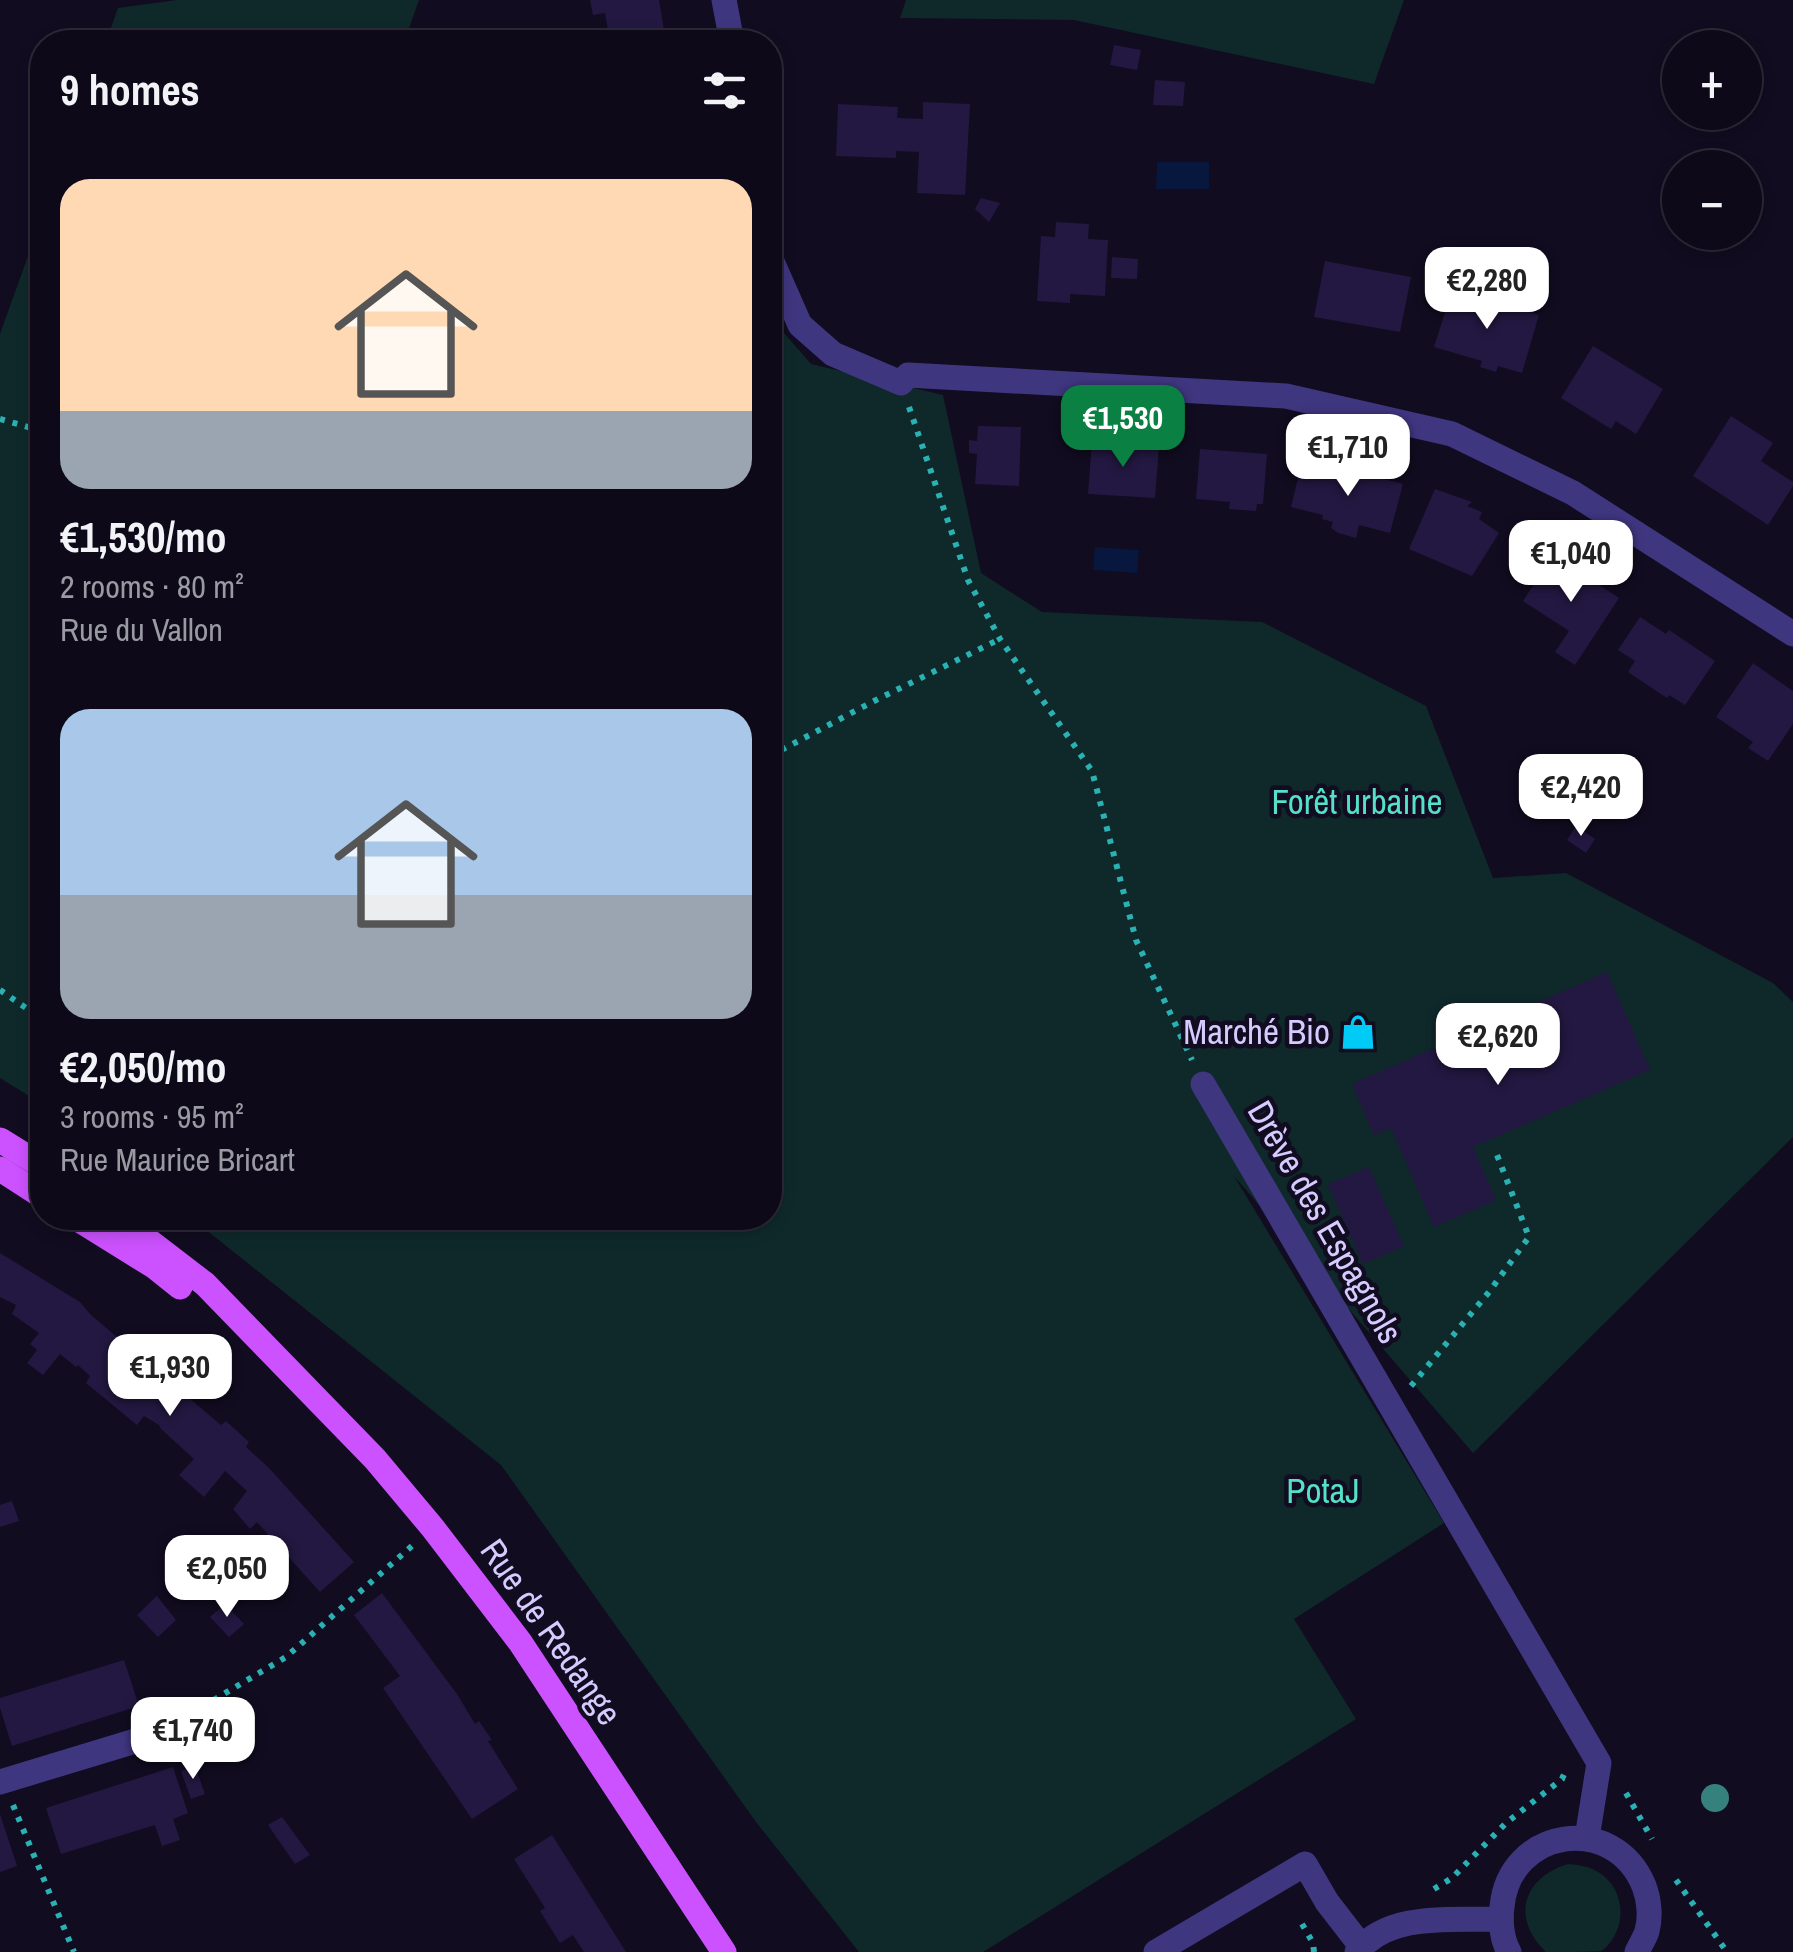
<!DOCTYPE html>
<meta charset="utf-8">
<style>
body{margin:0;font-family:"Archivo Narrow",sans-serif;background:#161221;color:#f1f3f6;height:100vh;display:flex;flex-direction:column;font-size:38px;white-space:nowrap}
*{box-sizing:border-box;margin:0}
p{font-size:32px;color:#9a9aa2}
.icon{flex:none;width:55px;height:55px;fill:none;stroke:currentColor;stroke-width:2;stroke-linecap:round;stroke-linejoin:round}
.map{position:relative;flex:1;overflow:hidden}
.drawer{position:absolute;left:30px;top:30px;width:752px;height:1200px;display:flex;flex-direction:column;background:#0d0918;border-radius:40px;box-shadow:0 5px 15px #0003,0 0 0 2px #2d2a37}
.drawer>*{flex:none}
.tools{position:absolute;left:1662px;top:30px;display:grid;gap:20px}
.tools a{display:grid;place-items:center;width:100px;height:100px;border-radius:50%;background:#0d0918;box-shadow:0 5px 15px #0003,0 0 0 2px #2d2a37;font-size:50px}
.price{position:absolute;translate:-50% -85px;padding:0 22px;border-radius:20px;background:#fff;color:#222;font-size:32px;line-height:65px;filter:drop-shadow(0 2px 5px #0008)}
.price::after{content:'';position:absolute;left:50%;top:60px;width:30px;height:22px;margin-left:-15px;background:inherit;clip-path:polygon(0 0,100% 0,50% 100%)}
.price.active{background:#0b8043;color:#fff}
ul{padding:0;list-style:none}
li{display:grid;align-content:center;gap:20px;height:530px;padding:0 30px}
li span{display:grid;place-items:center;height:310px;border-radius:30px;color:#555}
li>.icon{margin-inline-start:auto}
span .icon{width:180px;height:180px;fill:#fffc;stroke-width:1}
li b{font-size:42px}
h2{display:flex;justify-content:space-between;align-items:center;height:120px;padding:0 30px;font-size:42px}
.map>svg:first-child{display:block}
</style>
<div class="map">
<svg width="1793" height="1952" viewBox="0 0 1793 1952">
<rect width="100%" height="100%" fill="#110c20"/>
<!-- green -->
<g fill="#0f292a">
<path d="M 177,0 L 419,0 L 404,42 L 106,42 L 118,8 Z"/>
<path d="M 906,0 L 1404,0 L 1374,84 L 1074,20 L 900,18 Z"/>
<path d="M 42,217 L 42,1104 L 0,1078 L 0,334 Z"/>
<path d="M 770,317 L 811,364 L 943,395 L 981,573 L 1042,612 L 1262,622 L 1426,706 L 1493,878 L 1566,873 L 1773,983 L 1793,1002 L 1793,1137 L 1473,1453 L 1234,1176 L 1444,1523 L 1294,1619 L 1356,1719 L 983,1952 L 859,1952 L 756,1822 L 501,1465 L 191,1218 L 770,1218 Z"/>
<path d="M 1568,1864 C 1579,1865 1588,1866 1598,1872 C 1622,1886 1627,1918 1612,1940 C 1608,1945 1606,1948 1601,1951 C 1589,1952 1560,1952 1546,1952 C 1511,1919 1522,1878 1568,1864 Z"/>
</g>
<!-- water -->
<g fill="#08173d">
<path d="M 1157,162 L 1209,162 L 1209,189 L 1156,189 Z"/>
<path d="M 1095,547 L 1139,550 L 1137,573 L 1093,570 Z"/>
</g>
<!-- building -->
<g fill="#231841">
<path d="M 590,0 L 659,0 L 666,42 L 610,42 L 605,13 L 593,15 Z"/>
<path d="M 1114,45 L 1141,50 L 1137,70 L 1110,65 Z"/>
<path d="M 1155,80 L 1185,82 L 1183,106 L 1153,105 Z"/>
<path d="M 923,102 L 970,104 L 965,195 L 917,193 L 919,152 L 896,151 L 896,158 L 836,156 L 838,104 L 898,107 L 897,118 L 923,119 Z"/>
<path d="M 981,198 L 1000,203 L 989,222 L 975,209 Z"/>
<path d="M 1056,222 L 1089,224 L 1088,239 L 1108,240 L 1105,296 L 1070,294 L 1070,303 L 1037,301 L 1041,236 L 1055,237 Z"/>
<path d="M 1112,257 L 1138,259 L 1137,279 L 1111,278 Z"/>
<path d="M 1325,261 L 1411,277 L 1400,332 L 1314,317 Z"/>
<path d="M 1452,290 L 1539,315 L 1522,373 L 1498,366 L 1496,372 L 1480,367 L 1482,361 L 1434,347 Z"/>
<path d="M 1593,346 L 1663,389 L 1636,434 L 1616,421 L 1611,429 L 1561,398 Z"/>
<path d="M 1731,416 L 1773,443 L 1761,461 L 1793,482 L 1793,486 L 1768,525 L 1693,476 Z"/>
<path d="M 978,426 L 1021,427 L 1019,486 L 975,484 L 977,454 L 969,453 L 969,440 L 977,441 Z"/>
<path d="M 1092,442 L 1159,447 L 1155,498 L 1088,494 Z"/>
<path d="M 1200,449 L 1267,454 L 1263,504 L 1257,504 L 1256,511 L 1229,509 L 1230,502 L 1196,499 Z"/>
<path d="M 1301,466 L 1336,475 L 1338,467 L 1403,484 L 1390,533 L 1359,525 L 1356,538 L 1338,533 L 1331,528 L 1333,522 L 1322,519 L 1323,515 L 1291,507 Z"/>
<path d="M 1435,489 L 1472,502 L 1467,506 L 1482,512 L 1479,519 L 1499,533 L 1472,576 L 1409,549 Z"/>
<path d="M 1553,555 L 1619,598 L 1575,665 L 1555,652 L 1569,631 L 1523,601 Z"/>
<path d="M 1640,617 L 1666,634 L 1669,630 L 1715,661 L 1685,705 L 1669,695 L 1667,698 L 1628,672 L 1635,661 L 1618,650 Z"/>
<path d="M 1753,663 L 1793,691 L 1793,724 L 1768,761 L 1748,748 L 1753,742 L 1716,717 Z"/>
<path d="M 1576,826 L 1595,839 L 1586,853 L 1567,840 Z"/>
<path d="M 1607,972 L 1650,1070 L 1473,1147 L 1496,1200 L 1434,1227 L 1391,1128 L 1374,1135 L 1352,1084 Z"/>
<path d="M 1369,1167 L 1404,1246 L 1363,1264 L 1328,1184 Z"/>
<path d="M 0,1253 L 80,1302 L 91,1315 L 221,1425 L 226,1421 L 249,1442 L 246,1447 L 269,1468 L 354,1562 L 320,1592 L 257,1522 L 250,1529 L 233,1509 L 247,1491 L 225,1471 L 204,1497 L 179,1475 L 194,1459 L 161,1429 L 159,1425 L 144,1416 L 137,1425 L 86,1383 L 90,1376 L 78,1365 L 76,1367 L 60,1354 L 43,1375 L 27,1363 L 37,1350 L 30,1344 L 39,1333 L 12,1314 L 16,1305 L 0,1297 Z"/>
<path d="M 12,1501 L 19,1521 L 0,1527 L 0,1505 Z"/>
<path d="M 382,1593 L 457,1694 L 475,1724 L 479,1721 L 492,1740 L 488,1741 L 518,1789 L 472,1819 L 383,1688 L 400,1676 L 354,1615 Z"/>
<path d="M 157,1596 L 176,1620 L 158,1637 L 137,1615 Z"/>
<path d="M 225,1604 L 244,1624 L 229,1637 L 210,1617 Z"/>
<path d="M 124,1660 L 139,1706 L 12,1746 L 0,1708 L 0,1698 Z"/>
<path d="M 195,1766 L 205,1794 L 191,1799 L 181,1771 Z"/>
<path d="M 173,1767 L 188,1813 L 173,1819 L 180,1840 L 162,1846 L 155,1825 L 61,1854 L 46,1808 Z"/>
<path d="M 0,1814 L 17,1866 L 0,1872 Z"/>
<path d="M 282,1817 L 310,1855 L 295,1864 L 268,1825 Z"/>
<path d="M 552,1835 L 614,1933 L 626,1952 L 584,1952 L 573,1935 L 560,1943 L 540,1911 L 545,1908 L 514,1859 Z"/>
</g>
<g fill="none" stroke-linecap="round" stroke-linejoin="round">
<!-- path -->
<g stroke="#2ab1b3" stroke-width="6" stroke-dasharray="5 8" stroke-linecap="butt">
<path d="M 909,407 L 968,580 L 1000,639 L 1092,771 L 1136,940 L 1192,1060"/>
<path d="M 0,419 L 42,431"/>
<path d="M 770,756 L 874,701 L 1000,639"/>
<path d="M 0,990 L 42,1019"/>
<path d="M 1411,1386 L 1489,1292 L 1529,1237 L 1497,1155"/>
<path d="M 180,1720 L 286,1657 L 413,1545"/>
<path d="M 1626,1793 L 1652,1839"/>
<path d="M 13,1805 L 74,1952"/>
<path d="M 1676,1880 L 1727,1952"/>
<path d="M 1434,1889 L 1452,1878 L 1506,1823 L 1562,1779 L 1565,1772"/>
<path d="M 1302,1924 L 1313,1943 L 1314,1952"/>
</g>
<!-- minor -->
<g stroke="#3f3680" stroke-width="25">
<path d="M 724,0 L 732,42"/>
<path d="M 770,257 L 800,325 L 833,354 L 901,383 L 908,375 L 1286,396 L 1452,434 L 1573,493 L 1793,634"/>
<path d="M 1203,1084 L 1599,1763 L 1587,1838"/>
<path d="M 0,1782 L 155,1735"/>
<path d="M 1156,1952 L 1305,1864 L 1327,1902 L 1361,1946"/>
<path d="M 1357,1952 C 1390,1911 1454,1921 1501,1919"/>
<path d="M 1509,1952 C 1502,1940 1500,1922 1502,1907 C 1509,1828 1614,1812 1644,1886 C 1649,1899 1651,1917 1647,1931 C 1645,1938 1640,1945 1637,1952"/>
</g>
<!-- major -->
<g stroke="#cc52ff" stroke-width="25">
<path d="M 0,1140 L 42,1166"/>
<path d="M 0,1169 L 42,1196"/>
<path d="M 76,1218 L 155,1267 L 180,1287"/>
<path d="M 119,1218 L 205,1284 L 375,1459 L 432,1527 L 520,1642 L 724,1952"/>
</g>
</g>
<!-- trees -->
<circle fill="#36817d" cx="1715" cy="1798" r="14"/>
<!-- icons -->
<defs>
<symbol id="shop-bare" viewBox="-9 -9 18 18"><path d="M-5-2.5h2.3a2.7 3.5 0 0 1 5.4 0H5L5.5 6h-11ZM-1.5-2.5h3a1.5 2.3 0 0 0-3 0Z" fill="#00caf6" stroke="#110c20" stroke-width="2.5" paint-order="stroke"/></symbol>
</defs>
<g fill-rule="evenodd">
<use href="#shop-bare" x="1333" y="1007" width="50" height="50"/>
</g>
<g text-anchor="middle" stroke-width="9" stroke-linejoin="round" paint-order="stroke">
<!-- park labels -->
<g font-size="35" fill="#55e1c9" stroke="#110c20">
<text x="1357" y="814">Forêt urbaine</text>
<text x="1323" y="1503">PotaJ</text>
</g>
<!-- poi labels -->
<g font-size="35" fill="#d5cbff" stroke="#110c20" text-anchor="end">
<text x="1330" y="1044">Marché Bio</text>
</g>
<!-- street labels -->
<g font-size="35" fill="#d5cbff" stroke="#110c20">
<text transform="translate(1325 1222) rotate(60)" y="12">Drève des Espagnols</text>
<text transform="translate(551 1632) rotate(55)" y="12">Rue de Redange</text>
</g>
</g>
</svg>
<div class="tools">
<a>+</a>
<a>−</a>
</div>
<b class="price" style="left:1487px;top:332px">€2,280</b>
<b class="price active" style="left:1123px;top:470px">€1,530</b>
<b class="price" style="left:1348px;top:499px">€1,710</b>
<b class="price" style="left:1571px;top:605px">€1,040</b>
<b class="price" style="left:1581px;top:839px">€2,420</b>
<b class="price" style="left:1498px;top:1088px">€2,620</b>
<b class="price" style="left:170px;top:1419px">€1,930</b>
<b class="price" style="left:227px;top:1620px">€2,050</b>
<b class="price" style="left:193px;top:1782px">€1,740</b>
<section class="drawer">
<h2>9 homes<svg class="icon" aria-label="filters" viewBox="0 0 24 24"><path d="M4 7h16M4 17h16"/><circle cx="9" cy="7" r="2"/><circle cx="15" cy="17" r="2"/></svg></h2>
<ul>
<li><span style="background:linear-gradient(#ffd9b3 75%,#9aa5b1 0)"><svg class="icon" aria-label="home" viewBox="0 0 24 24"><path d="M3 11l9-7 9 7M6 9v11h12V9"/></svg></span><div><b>€1,530/mo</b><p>2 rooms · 80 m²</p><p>Rue du Vallon</p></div></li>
<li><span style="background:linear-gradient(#a9c7e8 60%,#9aa5b1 0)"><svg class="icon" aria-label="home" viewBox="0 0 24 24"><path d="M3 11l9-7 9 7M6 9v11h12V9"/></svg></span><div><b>€2,050/mo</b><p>3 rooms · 95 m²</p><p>Rue Maurice Bricart</p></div></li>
</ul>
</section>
</div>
